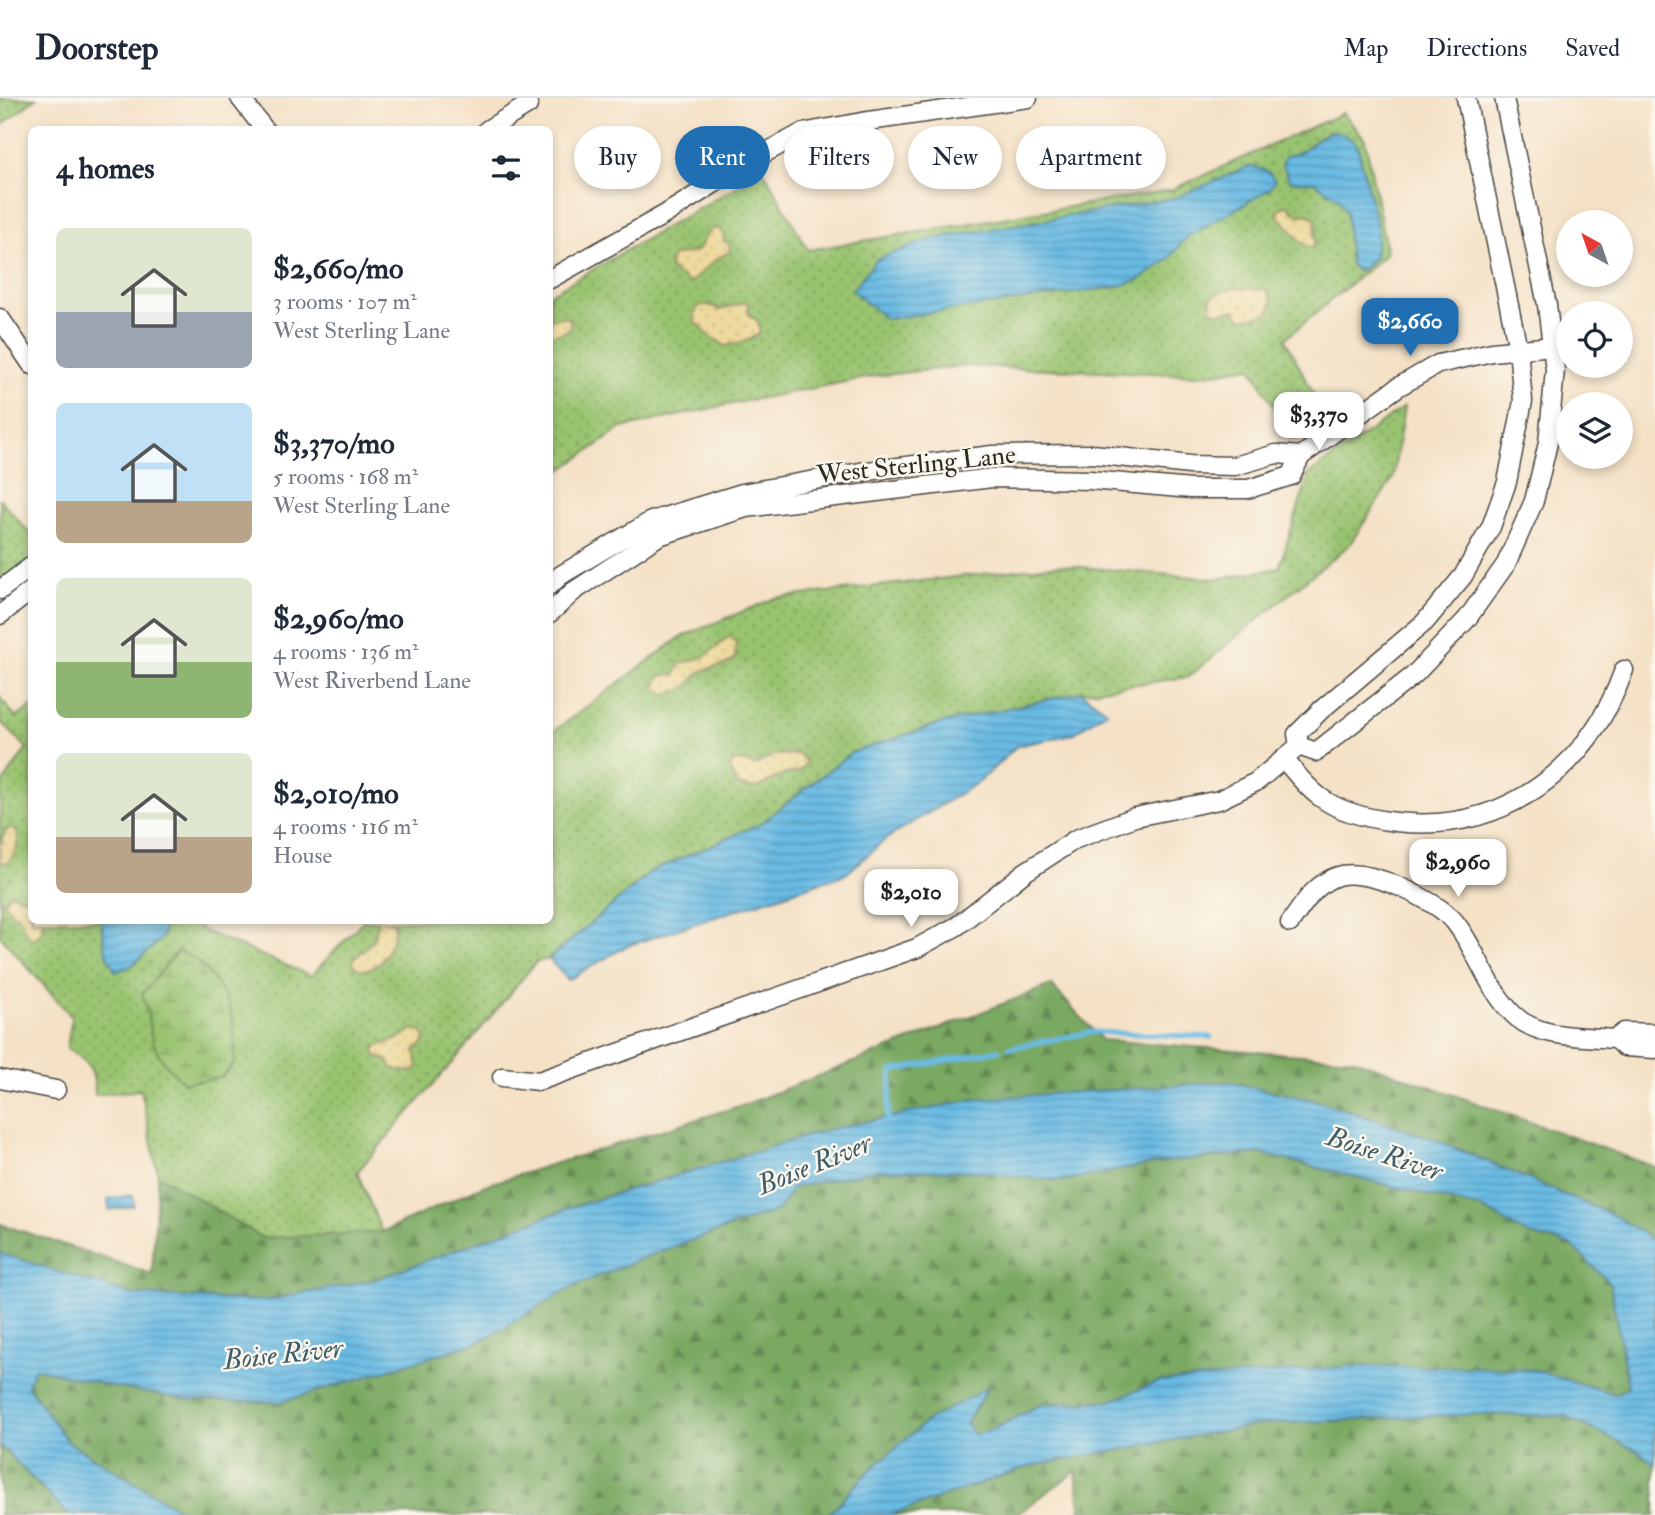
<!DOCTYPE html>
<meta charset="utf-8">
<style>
body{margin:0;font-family:"IM FELL Double Pica",serif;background:#f6f6f7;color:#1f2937;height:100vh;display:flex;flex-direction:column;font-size:26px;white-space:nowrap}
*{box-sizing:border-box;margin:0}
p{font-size:23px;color:#747a83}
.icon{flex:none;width:38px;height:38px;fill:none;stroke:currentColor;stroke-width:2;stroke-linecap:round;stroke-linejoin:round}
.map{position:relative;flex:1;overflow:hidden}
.sheet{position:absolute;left:28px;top:28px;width:525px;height:798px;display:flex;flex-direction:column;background:#fff;border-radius:10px;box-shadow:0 4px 10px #0003}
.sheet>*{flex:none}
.top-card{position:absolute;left:574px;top:28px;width:665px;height:63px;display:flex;gap:14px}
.needle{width:46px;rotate:320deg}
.fabs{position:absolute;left:1556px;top:112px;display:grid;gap:14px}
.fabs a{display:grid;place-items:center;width:77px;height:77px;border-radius:50%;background:#fff;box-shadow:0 4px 10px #0003;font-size:35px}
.price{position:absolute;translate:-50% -60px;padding:0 16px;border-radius:14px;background:#fff;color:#222;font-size:23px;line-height:46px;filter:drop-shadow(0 2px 4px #0008)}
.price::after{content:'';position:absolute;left:50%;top:42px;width:21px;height:16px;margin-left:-10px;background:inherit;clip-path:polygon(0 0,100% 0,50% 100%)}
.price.selected{background:#1f6fb2;color:#fff}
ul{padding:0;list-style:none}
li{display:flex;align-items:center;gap:21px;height:175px;padding:0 28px}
li span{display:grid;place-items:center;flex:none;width:196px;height:140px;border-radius:10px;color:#555}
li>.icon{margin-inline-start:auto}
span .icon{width:84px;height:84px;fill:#fffc;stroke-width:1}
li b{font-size:30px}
h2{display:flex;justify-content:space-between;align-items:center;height:84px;padding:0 28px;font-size:30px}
.pill{padding:0 24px;border-radius:32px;background:#fff;box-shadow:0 4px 10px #0003;font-size:24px;line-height:63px}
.pill.selected{background:#1f6fb2;color:#fff}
header{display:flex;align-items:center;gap:42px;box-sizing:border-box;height:98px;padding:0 35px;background:#fff;border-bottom:2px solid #e0e1e3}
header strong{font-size:33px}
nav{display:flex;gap:38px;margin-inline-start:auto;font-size:24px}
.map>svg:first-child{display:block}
</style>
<header>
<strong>Doorstep</strong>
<nav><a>Map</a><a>Directions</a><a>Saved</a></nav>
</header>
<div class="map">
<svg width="1655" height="1417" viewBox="0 0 1655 1417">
<defs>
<pattern id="grass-dots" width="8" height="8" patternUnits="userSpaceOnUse" patternTransform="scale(1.75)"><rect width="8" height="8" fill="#99c370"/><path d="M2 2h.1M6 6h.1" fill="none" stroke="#7d9f5c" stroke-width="1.8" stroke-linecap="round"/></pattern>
<pattern id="forest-firs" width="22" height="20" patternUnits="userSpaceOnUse" patternTransform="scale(1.75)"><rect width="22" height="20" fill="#7aa962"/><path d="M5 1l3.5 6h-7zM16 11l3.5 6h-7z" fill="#648a51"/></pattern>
<pattern id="wetland-marsh" width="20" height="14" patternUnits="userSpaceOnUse" patternTransform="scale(1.75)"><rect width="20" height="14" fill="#99c370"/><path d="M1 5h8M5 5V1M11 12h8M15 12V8" fill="none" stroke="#7d9f5c"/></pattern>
<pattern id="sand-dots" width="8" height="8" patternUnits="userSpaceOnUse" patternTransform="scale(1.75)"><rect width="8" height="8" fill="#eeda9e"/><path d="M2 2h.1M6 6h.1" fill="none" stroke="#cb8" stroke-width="1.8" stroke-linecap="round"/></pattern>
<pattern id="water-rules" width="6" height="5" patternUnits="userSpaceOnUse" patternTransform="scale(1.75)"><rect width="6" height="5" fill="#69bbe4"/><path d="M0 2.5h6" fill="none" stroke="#5798b9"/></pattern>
</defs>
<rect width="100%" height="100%" fill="#fbf7ec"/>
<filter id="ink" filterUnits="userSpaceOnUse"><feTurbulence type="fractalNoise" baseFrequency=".0143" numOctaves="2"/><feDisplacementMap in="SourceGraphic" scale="14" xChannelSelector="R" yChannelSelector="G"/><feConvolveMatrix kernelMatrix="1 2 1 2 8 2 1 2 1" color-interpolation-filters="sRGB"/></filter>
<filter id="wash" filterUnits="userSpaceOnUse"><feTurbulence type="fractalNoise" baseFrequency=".00686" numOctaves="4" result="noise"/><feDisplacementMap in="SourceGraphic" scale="28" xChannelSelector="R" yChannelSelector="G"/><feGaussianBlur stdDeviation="1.57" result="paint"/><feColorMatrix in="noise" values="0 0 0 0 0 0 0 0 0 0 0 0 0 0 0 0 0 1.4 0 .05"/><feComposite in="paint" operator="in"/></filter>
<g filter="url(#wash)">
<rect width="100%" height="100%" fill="#f4e1c6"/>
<!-- grass -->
<g fill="url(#grass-dots)" stroke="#62774e" stroke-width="2">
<path d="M 0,0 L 36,0 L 0,29 Z"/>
<path d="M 1343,15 L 1365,41 L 1387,155 L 1285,241 L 1326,320 L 1293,341 L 1251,269 L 1201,277 L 962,268 L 876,278 L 721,308 L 622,330 L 550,380 L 550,196 L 764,73 L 808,152 L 1171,92 Z"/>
<path d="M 1404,309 L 1393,380 L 1350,446 L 1188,579 L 1081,594 L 942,625 L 851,655 L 760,726 L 652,773 L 549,861 L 536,864 L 464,951 L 357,1074 L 382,1134 L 197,1195 L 158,1077 L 141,992 L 95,997 C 95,970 89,964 67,950 L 72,919 L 0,838 L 0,689 L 27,650 L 0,623 L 0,599 L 16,620 L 31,609 L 32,822 L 193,823 L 204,833 L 311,878 L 363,823 L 550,822 L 550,636 L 681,539 L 776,500 L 1059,467 L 1216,481 L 1279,470 L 1309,376 Z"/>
<path d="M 0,401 L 32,438 L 31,461 L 0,486 Z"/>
</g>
<!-- forest -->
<g fill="url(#forest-firs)" stroke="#526a46" stroke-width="2">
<path d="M 1051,887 L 1102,942 L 1354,961 L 1655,1069 L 1655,1143 L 1617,1119 L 1434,1041 L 1322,1004 L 1228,984 L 575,1108 L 374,1182 L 263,1203 L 132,1197 L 0,1156 L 0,1126 L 152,1176 L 158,1077 L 263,1140 L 382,1134 L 483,1088 L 749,1005 Z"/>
<path d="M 1259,1055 L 1484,1111 L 1527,1136 L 1571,1147 L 1610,1185 L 1629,1289 L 1615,1296 L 1534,1272 L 1354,1268 L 1159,1284 L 1111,1303 L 1042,1306 L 995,1330 L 975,1338 L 966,1326 L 987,1291 L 927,1323 L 867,1375 L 828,1417 L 188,1417 L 68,1344 L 27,1286 L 35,1269 L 115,1289 L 190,1302 L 281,1304 L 479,1244 L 572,1189 L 653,1156 L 778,1112 L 794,1089 L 877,1072 L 973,1073 L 1061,1083 L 1169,1063 Z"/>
<path d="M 1480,1316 L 1565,1318 L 1640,1354 L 1655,1367 L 1655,1417 L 1081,1417 L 1076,1373 L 1016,1417 L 891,1417 L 1030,1368 L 1261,1326 Z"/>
<path d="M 0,1347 L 68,1417 L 0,1417 Z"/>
</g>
<!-- wetland -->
<path fill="url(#wetland-marsh)" stroke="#62774e" stroke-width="2" d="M 178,853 C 203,860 226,895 232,919 C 236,933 234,950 235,964 L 222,979 L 184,985 C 171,972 155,958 152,939 C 148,924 148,911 142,896 Z"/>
<!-- sand -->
<g fill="url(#sand-dots)" stroke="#8c8264" stroke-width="2">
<path d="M 1287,107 L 1299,118 L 1306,116 L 1316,120 L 1315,146 L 1311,149 L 1304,147 L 1278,118 L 1279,111 Z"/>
<path d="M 718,130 L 723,135 L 724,144 L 729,145 L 730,153 L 714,163 L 690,185 L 670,171 L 670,164 L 673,158 L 697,153 C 705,146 703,131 718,130 Z"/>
<path d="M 1237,190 L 1266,192 C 1272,199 1274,207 1268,215 C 1263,217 1245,221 1240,220 L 1236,212 C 1226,212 1218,218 1210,210 L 1211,200 L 1223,193 Z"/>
<path d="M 744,204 L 748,205 L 749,217 C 758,221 759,224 760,234 L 751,241 L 726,248 L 708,237 L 700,227 L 695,225 C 692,204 706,204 721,212 Z"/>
<path d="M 562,219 L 568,220 L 571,224 L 570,230 L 562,235 L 550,238 L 550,221 Z"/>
<path d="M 730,538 L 736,544 L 735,561 C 726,569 713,568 702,573 C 694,577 693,584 686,589 C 681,594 671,594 664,596 L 656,591 L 657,583 L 661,578 L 675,576 L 681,565 L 704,559 Z"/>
<path d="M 799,656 L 806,663 L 803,670 L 797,674 L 781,677 L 759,689 L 752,690 L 737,687 L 730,671 L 733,664 L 739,663 L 756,667 L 773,657 Z"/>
<path d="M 11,730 L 17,734 C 20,746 16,756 7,765 L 0,764 L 0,746 L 7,731 Z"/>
<path d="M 12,796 L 31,802 L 32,822 L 43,823 L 41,836 L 33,841 C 22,833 26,829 20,821 C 15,814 7,814 4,804 L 8,797 Z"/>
<path d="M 379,822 L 394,824 C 397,843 378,882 355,869 L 353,862 L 373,843 Z"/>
<path d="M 413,931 L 420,933 L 426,940 L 423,946 L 415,952 L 418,969 L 411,974 L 393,971 L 387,962 L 376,958 L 374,953 L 376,949 L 400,940 Z"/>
</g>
<!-- water -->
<g fill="url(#water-rules)" stroke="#4a7388" stroke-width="2">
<path d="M 1330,34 L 1342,35 L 1357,46 L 1378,132 L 1375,158 L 1368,167 L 1357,173 L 1350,166 L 1346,113 L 1338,100 L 1314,84 L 1290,83 L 1282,66 L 1286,58 C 1311,54 1311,40 1330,34 Z"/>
<path d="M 1250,68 L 1268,73 L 1275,82 L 1270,91 L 1186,140 L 1168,162 L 1139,182 L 1116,189 L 886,221 L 852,192 L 877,161 L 932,141 L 1175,100 Z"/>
<path d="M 1081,594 L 1107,613 L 1073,636 L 1017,648 L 980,683 L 886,741 L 846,776 L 627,848 L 568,882 L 549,861 L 652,773 L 760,726 L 851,655 L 942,625 Z"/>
<path d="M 101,823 L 160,823 L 164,828 L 162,840 L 133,867 L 116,874 L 106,855 Z"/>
<path d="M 1228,984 L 1322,1004 L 1434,1041 L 1617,1119 L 1655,1143 L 1655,1367 L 1640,1354 L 1565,1318 L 1480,1316 L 1261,1326 L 1030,1368 L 891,1417 L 828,1417 L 867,1375 L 927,1323 L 988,1289 L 966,1326 L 975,1337 L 995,1330 L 1042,1306 L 1111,1303 L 1158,1284 L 1354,1268 L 1470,1269 L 1534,1272 L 1615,1296 L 1628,1289 L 1610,1185 L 1571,1147 L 1527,1136 L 1484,1111 L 1259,1055 L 1169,1063 L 1060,1083 L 973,1073 L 877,1072 L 794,1089 L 778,1112 L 653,1156 L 572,1189 L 479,1244 L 281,1304 L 190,1302 L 115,1289 L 35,1270 L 27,1287 L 68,1344 L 188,1417 L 68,1417 L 0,1347 L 0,1155 L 132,1197 L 263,1203 L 374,1182 L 575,1108 L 831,1031 L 976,1001 Z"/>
<path d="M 133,1097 L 134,1108 L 109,1112 L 108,1101 Z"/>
</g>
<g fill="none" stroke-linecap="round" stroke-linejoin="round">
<!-- stream -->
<g stroke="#69bbe4" stroke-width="5">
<path d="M 1009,950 L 1092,934 L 1211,939"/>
<path d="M 887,1025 L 892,973 L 999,952"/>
</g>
</g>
</g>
<g filter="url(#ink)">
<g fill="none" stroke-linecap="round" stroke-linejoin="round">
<defs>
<g id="minor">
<path d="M 240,0 L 265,32"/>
<path d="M 487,32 L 528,7 L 527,0"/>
<path d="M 550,181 L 664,117 L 750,63 L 802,35 L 862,24 L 1028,0"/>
<path d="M 0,220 L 32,267"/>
<path d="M 1301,358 L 1398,289 L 1438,266 L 1492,254 L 1552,248"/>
<path d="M 550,487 L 561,477 L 651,423 L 742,395 L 860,374 L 992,357 L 1093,356 L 1190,367 L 1235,368 L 1276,356 L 1301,358 L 1291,378 L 1248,391 L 1191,391 L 1090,382 L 992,380 L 746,410 L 659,438 L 574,493 L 550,515"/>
<path d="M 0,492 L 32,468"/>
<path d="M 0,517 L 32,492"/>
<path d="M 1299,648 L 1316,654 L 1414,577 L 1467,521 L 1506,466 L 1534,403 L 1548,345 L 1555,272 L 1547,207 L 1504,0"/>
<path d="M 1299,648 L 1297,636 L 1321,612 L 1425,524 L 1463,478 L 1491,429 L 1507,384 L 1523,303 L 1518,251 L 1466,0"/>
<path d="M 1284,661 C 1295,674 1306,689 1320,699 C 1341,715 1370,721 1396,724 C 1504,736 1589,671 1624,572"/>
<path d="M 1290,825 C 1303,807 1315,785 1338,778 C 1367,769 1435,801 1454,823 C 1477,851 1487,891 1514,917 C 1539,941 1583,938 1615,941"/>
<path d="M 1655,935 L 1624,934 L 1615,941 L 1624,949 L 1655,951"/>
<path d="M 502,979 L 539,983 L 917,850 L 957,828 L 1025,774 L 1076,741 L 1135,719 L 1219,702 L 1256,684 L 1299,648"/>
<path d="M 0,981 L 56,992"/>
</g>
</defs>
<!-- minor casing -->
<use href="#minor" stroke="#494642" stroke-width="21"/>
<!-- minor -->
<use href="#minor" stroke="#fff" stroke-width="18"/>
</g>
</g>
<g text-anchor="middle" stroke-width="5" stroke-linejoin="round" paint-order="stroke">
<!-- street labels -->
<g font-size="26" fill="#2b2b2b" stroke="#fbf7ec">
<text transform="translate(916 366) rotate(-6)" y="9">West Sterling Lane</text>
</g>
<!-- water labels -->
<g font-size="28" font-style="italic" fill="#415d6c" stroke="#fbf7ec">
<text transform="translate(1385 1055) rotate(18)" y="10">Boise River</text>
<text transform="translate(814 1065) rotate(-22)" y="10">Boise River</text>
<text transform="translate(283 1255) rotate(-6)" y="10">Boise River</text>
</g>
</g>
</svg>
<div class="fabs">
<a><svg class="needle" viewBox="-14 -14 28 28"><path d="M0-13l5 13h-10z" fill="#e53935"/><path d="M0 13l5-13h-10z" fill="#747a83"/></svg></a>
<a><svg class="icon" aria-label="locate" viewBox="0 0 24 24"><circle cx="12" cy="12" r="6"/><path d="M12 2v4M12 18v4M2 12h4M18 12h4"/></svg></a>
<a><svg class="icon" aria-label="layers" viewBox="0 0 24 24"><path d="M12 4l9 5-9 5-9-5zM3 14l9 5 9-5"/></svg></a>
</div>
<b class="price selected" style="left:1410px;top:260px">$2,660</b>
<b class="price" style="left:1319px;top:354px">$3,370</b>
<b class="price" style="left:1458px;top:801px">$2,960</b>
<b class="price" style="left:911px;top:831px">$2,010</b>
<div class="top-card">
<a class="pill">Buy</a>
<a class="pill selected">Rent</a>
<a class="pill">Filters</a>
<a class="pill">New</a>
<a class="pill">Apartment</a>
</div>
<section class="sheet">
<h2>4 homes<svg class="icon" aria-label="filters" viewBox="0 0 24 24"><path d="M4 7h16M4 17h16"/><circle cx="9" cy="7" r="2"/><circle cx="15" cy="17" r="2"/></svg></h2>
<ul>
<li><span style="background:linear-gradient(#dfe7d0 60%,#9aa5b1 0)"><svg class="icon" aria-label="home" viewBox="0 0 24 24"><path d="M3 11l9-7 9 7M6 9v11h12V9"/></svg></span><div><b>$2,660/mo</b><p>3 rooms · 107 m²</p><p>West Sterling Lane</p></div></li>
<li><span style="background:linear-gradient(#bfe0f5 70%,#b9a48a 0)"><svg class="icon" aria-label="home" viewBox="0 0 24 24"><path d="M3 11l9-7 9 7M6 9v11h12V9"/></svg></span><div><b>$3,370/mo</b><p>5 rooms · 168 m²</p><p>West Sterling Lane</p></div></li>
<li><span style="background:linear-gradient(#dfe7d0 60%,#8fb573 0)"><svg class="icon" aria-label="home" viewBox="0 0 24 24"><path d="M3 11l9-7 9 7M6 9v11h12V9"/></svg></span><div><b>$2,960/mo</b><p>4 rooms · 136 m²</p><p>West Riverbend Lane</p></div></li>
<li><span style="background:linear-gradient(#dfe7d0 60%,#b9a48a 0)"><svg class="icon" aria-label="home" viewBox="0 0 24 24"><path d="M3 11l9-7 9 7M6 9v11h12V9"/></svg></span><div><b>$2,010/mo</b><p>4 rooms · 116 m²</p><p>House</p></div></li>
</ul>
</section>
</div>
